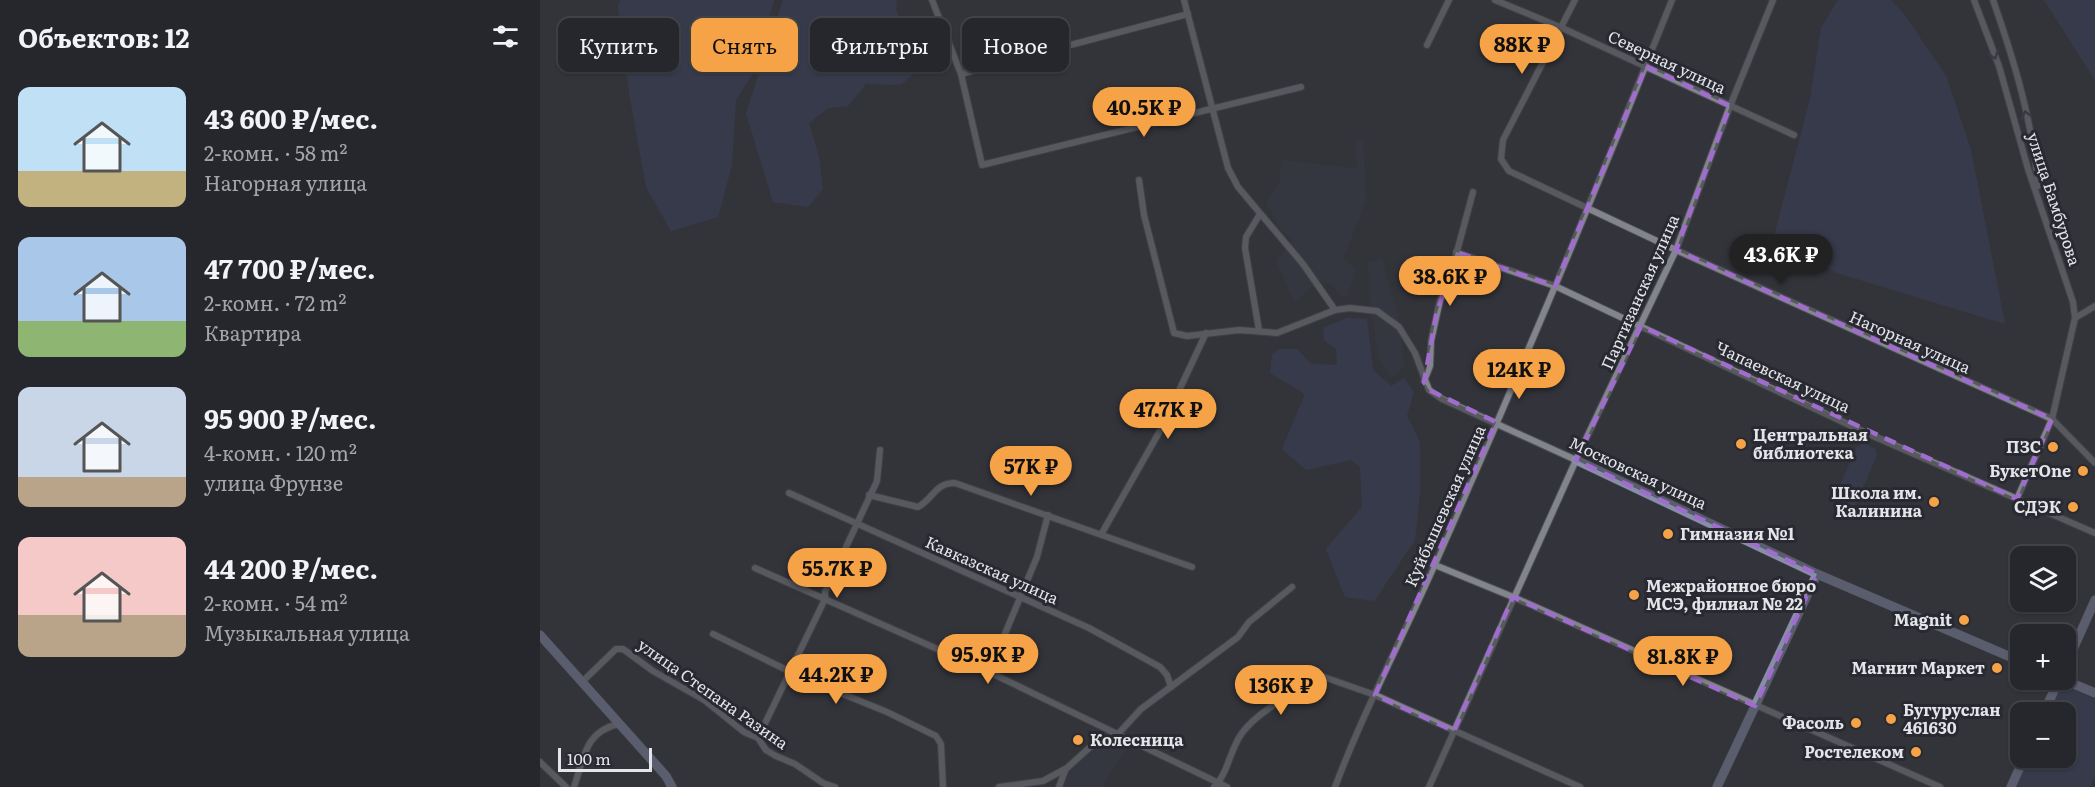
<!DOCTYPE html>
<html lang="ru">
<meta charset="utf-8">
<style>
body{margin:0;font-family:Literata,serif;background:#323338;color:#f1f3f6;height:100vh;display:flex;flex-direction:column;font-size:22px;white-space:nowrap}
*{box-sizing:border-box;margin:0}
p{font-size:20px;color:#a4a5a9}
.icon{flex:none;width:33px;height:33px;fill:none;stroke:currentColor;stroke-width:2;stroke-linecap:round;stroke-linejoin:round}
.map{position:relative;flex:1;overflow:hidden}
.details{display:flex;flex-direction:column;background:#26272c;width:540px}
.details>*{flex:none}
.hud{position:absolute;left:18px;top:18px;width:570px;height:54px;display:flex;gap:12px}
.tools{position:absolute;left:1470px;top:546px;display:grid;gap:12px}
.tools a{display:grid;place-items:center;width:66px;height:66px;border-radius:12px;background:#26272c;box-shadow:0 2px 4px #0004,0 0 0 2px #424448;font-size:30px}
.scale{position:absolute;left:18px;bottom:15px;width:94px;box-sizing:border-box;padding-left:6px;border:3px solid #e4e5e9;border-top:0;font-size:16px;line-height:21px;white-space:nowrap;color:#e4e5e9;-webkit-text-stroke:4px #292a31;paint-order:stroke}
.price{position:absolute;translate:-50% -51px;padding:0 14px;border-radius:21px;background:#f6a247;color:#111;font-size:20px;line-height:39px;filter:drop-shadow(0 2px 3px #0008)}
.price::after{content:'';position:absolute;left:50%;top:36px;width:18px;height:14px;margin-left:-9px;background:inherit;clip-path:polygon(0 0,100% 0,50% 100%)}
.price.selected{background:#222;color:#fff}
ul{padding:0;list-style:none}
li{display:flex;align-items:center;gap:18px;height:150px;padding:0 18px}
li span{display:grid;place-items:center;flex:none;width:168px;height:120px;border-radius:12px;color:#555}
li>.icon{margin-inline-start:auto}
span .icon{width:72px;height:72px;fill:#fffc;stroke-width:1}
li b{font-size:26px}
h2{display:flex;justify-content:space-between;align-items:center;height:72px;padding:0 18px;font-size:26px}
.tag{padding:0 21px;border-radius:12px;background:#26272c;box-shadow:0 2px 4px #0004,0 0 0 2px #424448;font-size:21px;line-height:54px}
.tag.selected{background:#f6a247;color:#111}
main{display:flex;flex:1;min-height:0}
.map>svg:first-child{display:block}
</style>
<main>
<section class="details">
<h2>Объектов: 12<svg class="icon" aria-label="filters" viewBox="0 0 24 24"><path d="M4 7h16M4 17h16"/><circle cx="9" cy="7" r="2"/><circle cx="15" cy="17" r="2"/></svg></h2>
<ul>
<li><span style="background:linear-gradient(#bfe0f5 70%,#c2b280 0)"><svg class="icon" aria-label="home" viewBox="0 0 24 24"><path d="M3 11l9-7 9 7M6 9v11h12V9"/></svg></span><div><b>43 600 ₽/мес.</b><p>2-комн. · 58 m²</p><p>Нагорная улица</p></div></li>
<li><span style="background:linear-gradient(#a9c7e8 70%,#8fb573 0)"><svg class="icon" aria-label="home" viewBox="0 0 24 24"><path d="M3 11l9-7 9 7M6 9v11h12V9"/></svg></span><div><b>47 700 ₽/мес.</b><p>2-комн. · 72 m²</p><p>Квартира</p></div></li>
<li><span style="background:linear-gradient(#c9d6e8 75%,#b9a48a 0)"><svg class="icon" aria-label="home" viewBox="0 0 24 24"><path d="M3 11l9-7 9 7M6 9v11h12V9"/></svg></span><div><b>95 900 ₽/мес.</b><p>4-комн. · 120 m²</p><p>улица Фрунзе</p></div></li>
<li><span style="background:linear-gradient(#f6c9c9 65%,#b9a48a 0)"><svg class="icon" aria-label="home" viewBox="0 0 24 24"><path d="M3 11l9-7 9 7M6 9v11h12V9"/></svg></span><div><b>44 200 ₽/мес.</b><p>2-комн. · 54 m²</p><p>Музыкальная улица</p></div></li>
</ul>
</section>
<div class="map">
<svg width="1555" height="787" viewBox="0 0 1555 787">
<rect width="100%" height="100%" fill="#33343b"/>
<!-- built -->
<g fill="#383b48">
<path d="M 823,141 L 826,199 L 803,260 L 816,268 L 807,297 L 798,294 L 793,285 L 779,280 L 755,303 L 736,261 L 752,241 L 737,224 L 726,202 L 740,182 L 741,160 L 817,169 L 816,142 Z"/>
<path d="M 842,258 L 857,313 L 865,366 L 851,378 L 838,358 L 830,298 L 828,263 Z"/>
<path d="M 568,738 L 585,749 L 562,787 L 523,787 L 530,771 L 558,741 Z"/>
</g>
<!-- green -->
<g fill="#3c425f">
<path d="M 80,0 L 234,0 L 213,73 L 196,100 L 192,165 L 178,217 L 131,231 L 106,187 L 89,92 L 78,7 Z"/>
<path d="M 243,0 L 357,0 L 356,10 L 371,41 L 374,74 L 360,85 L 326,84 L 308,106 L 288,108 L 269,123 L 279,157 L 283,189 L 268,207 L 233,202 L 206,113 Z"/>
<path d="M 1298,0 L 1351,0 L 1364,14 L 1406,76 L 1431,150 L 1465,324 L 1297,273 L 1233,240 L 1270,99 L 1281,28 Z"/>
<path d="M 1504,0 L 1555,0 L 1555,80 Z"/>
<path d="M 807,318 L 827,319 L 833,370 L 851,386 L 864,378 L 874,392 L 867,415 L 880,443 L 880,492 L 875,540 L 834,601 L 805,597 L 786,549 L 822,507 L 820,467 L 811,460 L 766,470 L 742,449 L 765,394 L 730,373 L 732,354 L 740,349 L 757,349 L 771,364 L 797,365 L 796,349 L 784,340 L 783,328 Z"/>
<path d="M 1325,443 L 1336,450 L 1337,455 L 1314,508 L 1306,510 L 1300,507 L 1295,496 L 1317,447 Z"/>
<path d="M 1522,685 L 1555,699 L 1555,776 L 1550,787 L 1476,787 L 1489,758 L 1526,758 L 1526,712 L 1509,712 Z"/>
</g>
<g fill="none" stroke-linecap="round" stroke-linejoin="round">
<defs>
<g id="street">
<path d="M 392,0 L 421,74 L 442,165 L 761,87"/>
<path d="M 644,0 L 688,168 L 698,187 L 763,264 L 795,310"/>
<path d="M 955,0 L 1022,28 L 1254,135"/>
<path d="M 1035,0 L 963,140 L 961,159 L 969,171 L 1136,250 L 1512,419 L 1477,499"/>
<path d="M 1434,0 L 1459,66 L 1488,169 L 1533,302 L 1535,318 L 1512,419 L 1555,463"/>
<path d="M 1453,0 C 1474,60 1493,123 1498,186"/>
<path d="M 887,45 L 909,0"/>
<path d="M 421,74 L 648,14"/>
<path d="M 599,180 L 604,215 L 634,333 L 647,336 L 699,330 L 737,333 L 795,310 L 810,308 L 837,311 L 859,327 L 875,353 L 889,390 L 902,399 L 1036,460"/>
<path d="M 916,252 L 1015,286 L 1326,433 L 1555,533"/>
<path d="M 1535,318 L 1555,306"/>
<path d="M 719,330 L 705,248 L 706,237 L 720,214"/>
<path d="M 884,381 L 890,366 L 891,341 L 900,300 L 908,285 L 933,192"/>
<path d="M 249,493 L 549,628 L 620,667 L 627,675 L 631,687"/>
<path d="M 329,495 L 378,507 C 394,498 395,483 415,483 L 652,567"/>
<path d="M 562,533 L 621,429 L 666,333"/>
<path d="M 895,565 L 973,597 L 1400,787"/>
<path d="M 215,568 L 449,672 L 687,787"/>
<path d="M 173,634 L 259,676 L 347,712 L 396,736 L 401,744 L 403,787"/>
<path d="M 449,672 L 497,557 L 508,515"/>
<path d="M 42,682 L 76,649 L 83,649 L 113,671 L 164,700 L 204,732 L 218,738 L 226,750 L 236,756 L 255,764 L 283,783 L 295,787"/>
<path d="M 218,738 L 285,599 L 285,592 L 337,481 L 340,450"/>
<path d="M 0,762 L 26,787"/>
<path d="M 34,787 C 44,758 45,731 79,724"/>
<path d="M 459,787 L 503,781 L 527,768 L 559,739 L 578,734 L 601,709 L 698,637 L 709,622 L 752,587"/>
<path d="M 519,787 L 525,771"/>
<path d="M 674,787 C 688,774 690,749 702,733 C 721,708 755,694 781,676 L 835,695 L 1040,787"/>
<path d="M 795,787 C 824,710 862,639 895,564 C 978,377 1057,189 1132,0"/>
<path d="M 889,787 L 1036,460 L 1136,250 L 1190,106 L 1233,0"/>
</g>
<g id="secondary">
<path d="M 1036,460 L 1277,574 L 1480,661"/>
<path d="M 0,635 L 126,776 L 132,787"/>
<path d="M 1526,665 L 1555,600"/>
<path d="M 1524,680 L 1555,693"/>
<path d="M 1504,712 L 1519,680"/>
<path d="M 1177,787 L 1277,574"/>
<path d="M 1471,787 L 1484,758"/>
</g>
</defs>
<!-- street casing -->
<use href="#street" stroke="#4f5056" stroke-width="8"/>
<!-- secondary casing -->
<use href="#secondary" stroke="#4f5056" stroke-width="10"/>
<!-- street -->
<use href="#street" stroke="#83858d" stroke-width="6"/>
<!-- secondary -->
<use href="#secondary" stroke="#888eaa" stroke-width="9"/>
</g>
<!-- one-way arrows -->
<defs><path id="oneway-chevron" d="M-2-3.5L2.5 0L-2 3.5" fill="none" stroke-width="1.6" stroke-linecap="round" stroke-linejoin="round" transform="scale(1.5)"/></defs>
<g stroke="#404148">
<use href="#oneway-chevron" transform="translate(1454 55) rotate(70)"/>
<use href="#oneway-chevron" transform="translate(1486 115) rotate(-104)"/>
</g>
<!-- marked area -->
<path d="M0 0H1555V787H0ZM 1106,66 L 1190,106 L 1136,250 L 1512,419 L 1477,499 L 1101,326 L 1036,460 L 1277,574 L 1215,706 L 973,597 L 914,731 L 835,695 L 956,422 L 889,390 L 884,382 L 896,316 L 916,252 L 1015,286 Z" fill="#33343b" fill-opacity=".55" fill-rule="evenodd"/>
<path fill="none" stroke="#a06dce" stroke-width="4.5" stroke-dasharray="12 8" stroke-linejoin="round" d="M 1106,66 L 1190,106 L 1136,250 L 1512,419 L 1477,499 L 1101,326 L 1036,460 L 1277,574 L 1215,706 L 973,597 L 914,731 L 835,695 L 956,422 L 889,390 L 884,382 L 896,316 L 916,252 L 1015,286 Z"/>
<!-- markers -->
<g fill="#f6a247" stroke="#292a31" stroke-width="2">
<circle cx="1201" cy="444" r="6"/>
<circle cx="1513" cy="447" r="6"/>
<circle cx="1543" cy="471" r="6"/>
<circle cx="1394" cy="502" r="6"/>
<circle cx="1533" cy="507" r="6"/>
<circle cx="1128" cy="534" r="6"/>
<circle cx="1094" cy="595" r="6"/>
<circle cx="1424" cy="620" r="6"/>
<circle cx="1457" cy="668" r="6"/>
<circle cx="1351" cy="719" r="6"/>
<circle cx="1316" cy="723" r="6"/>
<circle cx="538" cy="740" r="6"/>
<circle cx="1376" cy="752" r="6"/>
</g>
<g text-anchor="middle" stroke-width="6" stroke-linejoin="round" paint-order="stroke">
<!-- street labels -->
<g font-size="16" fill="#e4e5e9" stroke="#292a31">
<text transform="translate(1127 62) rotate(25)" y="6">Северная улица</text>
<text transform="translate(1514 199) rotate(72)" y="6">улица Бамбурова</text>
<text transform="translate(1100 292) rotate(-66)" y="6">Партизанская улица</text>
<text transform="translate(1370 342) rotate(24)" y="6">Нагорная улица</text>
<text transform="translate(1243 377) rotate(25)" y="6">Чапаевская улица</text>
<text transform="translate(1098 473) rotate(25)" y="6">Московская улица</text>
<text transform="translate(905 506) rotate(-66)" y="6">Куйбышевская улица</text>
<text transform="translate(452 570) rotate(24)" y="6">Кавказская улица</text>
<text transform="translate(173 694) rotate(35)" y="6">улица Степана Разина</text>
</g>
<!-- poi labels -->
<g font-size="16" font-weight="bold" fill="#e4e5e9" stroke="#292a31" text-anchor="end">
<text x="1213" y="441" text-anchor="start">Центральная<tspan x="1213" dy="18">библиотека</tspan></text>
<text x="1501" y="453">ПЗС</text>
<text x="1531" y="477">БукетOne</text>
<text x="1382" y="499">Школа им.<tspan x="1382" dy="18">Калинина</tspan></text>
<text x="1521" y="513">СДЭК</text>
<text x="1140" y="540" text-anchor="start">Гимназия №1</text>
<text x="1106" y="592" text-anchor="start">Межрайонное бюро<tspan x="1106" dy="18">МСЭ, филиал № 22</tspan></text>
<text x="1412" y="626">Magnit</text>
<text x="1445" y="674">Магнит Маркет</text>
<text x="1363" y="716" text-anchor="start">Бугуруслан<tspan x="1363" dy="18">461630</tspan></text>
<text x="1304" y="729">Фасоль</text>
<text x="550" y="746" text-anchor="start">Колесница</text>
<text x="1364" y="758">Ростелеком</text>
</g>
</g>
</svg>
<div class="tools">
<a><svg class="icon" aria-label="layers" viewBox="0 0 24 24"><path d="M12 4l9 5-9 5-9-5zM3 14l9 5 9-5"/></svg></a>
<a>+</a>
<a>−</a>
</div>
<div class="scale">100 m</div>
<b class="price" style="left:982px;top:75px">88K ₽</b>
<b class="price" style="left:604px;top:138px">40.5K ₽</b>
<b class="price selected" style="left:1241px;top:285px">43.6K ₽</b>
<b class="price" style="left:910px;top:307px">38.6K ₽</b>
<b class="price" style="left:979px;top:400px">124K ₽</b>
<b class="price" style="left:628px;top:440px">47.7K ₽</b>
<b class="price" style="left:491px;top:497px">57K ₽</b>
<b class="price" style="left:297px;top:599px">55.7K ₽</b>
<b class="price" style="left:448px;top:685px">95.9K ₽</b>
<b class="price" style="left:1143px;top:687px">81.8K ₽</b>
<b class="price" style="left:296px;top:705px">44.2K ₽</b>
<b class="price" style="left:741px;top:716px">136K ₽</b>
<div class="hud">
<a class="tag">Купить</a>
<a class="tag selected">Снять</a>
<a class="tag">Фильтры</a>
<a class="tag">Новое</a>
</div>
</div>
</main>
